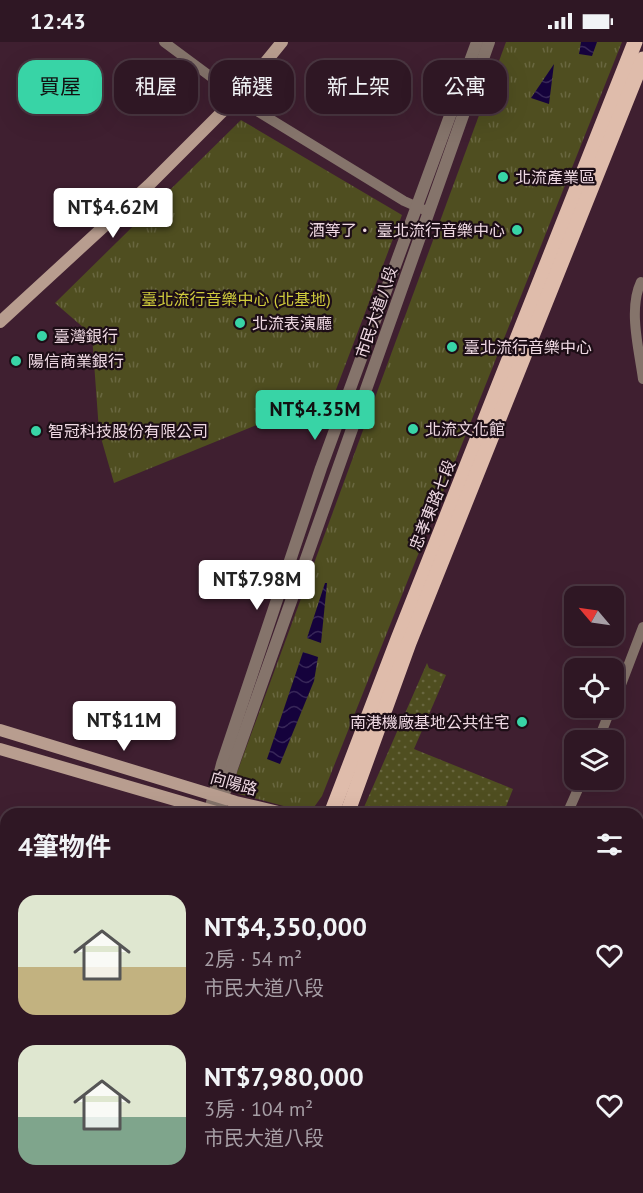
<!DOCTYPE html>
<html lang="zh-TW">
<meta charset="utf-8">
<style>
body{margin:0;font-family:"PT Sans","Noto Sans TC",sans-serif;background:#37202c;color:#f1f3f6;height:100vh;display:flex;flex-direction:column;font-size:22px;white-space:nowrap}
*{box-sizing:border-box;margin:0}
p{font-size:20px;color:#a79fa6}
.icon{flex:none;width:33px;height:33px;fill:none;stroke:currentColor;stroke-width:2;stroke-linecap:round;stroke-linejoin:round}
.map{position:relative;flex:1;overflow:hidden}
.drawer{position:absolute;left:0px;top:766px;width:644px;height:386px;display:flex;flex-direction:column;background:#2f1724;border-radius:18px 18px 0 0;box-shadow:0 6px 24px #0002,0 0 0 2px #4a3641}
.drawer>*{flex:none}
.guide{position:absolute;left:18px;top:18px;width:608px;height:54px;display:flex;gap:12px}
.needle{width:39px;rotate:299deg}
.buttons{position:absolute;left:564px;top:544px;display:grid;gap:12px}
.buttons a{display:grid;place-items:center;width:60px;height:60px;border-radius:12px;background:#2f1724;box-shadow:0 6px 24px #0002,0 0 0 2px #4a3641;font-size:30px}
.price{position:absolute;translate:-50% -51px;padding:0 14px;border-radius:6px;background:#fff;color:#222;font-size:20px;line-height:39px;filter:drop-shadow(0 2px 3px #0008)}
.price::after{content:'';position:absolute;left:50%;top:36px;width:18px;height:14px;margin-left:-9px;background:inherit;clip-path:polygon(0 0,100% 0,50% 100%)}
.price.selected{background:#38d4a6;color:#111}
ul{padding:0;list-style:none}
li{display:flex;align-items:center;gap:18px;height:150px;padding:0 18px}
li span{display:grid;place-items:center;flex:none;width:168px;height:120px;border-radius:18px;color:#555}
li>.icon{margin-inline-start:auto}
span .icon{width:72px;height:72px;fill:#fffc;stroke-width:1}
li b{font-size:26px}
h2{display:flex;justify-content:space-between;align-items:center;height:72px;padding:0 18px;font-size:26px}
.tag{padding:0 21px;border-radius:18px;background:#2f1724;box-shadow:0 6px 24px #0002,0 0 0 2px #4a3641;font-size:21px;line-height:54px}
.tag.selected{background:#38d4a6;color:#111}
.status{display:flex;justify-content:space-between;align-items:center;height:42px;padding:0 30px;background:#2f1724;direction:ltr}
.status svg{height:16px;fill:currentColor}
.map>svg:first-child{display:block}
</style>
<div class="status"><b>12:43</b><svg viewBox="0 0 49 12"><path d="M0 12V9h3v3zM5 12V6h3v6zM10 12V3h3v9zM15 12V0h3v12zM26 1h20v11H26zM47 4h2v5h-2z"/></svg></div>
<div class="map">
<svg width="643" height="1151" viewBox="0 0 643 1151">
<defs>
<pattern id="grass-dots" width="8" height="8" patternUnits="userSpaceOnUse" patternTransform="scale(1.5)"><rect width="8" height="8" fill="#4f4e20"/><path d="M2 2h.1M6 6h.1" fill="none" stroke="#696740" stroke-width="1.8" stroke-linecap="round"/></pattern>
<pattern id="park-tufts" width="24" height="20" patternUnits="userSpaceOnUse" patternTransform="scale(1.5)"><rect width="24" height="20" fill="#4f4e20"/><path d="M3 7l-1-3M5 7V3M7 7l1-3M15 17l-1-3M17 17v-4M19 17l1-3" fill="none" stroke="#696740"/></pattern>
<pattern id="water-waves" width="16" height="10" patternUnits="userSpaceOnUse" patternTransform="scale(1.5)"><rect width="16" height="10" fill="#15023c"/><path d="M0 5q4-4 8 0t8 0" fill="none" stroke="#372658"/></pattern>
</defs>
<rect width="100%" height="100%" fill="#3f1f30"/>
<!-- grass -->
<path fill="url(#grass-dots)" d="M 427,621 L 429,626 L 446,633 L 414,707 L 513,747 L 503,772 L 361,772 Z"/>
<!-- park -->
<g fill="url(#park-tufts)">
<path d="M 506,0 L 622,0 L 322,754 L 312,768 L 302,769 L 239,752 L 232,744 Z"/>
<path d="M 241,78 L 402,173 L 320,390 L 284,372 L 114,441 L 99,389 L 92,293 L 55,261 Z"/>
<path d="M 638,1144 L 643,1151 L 581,1151 L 598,1146 Z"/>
</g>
<!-- garden -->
<path fill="#4f4e20" d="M 0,817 L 6,819 L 6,854 L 0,853 Z"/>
<!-- water -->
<g fill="url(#water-waves)">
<path d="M 581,0 L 597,0 L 592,14 L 579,12 Z"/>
<path d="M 554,22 L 549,62 L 531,56 Z"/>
<path d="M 325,541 L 327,541 L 321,601 L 307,596 Z"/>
<path d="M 303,610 L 318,615 L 314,639 L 280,722 L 267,717 Z"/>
</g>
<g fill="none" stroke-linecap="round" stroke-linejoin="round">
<!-- minor -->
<g stroke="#85746b" stroke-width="10">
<path d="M 164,0 L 257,69 L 404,159 L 429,170"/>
<path d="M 641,240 C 628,267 639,307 643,337"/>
<path d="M 614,661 L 643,585"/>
<path d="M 598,699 L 611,666"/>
<path d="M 567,772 L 582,738"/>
<path d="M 0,993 L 6,994"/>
<path d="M 365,1146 L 384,1151"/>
<path d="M 497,1146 L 501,1151"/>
<path d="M 460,1151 L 466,1146"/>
</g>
<!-- tertiary -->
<g stroke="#85746b" stroke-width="12">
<path d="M 209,772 L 222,722 L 321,426 L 477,0"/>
<path d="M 218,772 L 232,726 L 489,0"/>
<path d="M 78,1151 L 79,1146"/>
<path d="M 89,1151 L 90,1146"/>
</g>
<!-- secondary -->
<g stroke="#b89d8f" stroke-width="12">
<path d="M 0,280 L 149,143 L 237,55 L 282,0"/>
<path d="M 0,688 L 236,760 L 287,772"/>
<path d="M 0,707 L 223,772"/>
</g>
<!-- primary -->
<g stroke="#dfbcab" stroke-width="15">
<path d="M 331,772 L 398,597 L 635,0"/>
<path d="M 347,772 L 409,601 L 643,17"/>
<path d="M 226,1151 L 228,1146"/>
<path d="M 242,1151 L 243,1146"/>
</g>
</g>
<!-- markers -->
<g fill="#38d4a6" stroke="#1d0e16" stroke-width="2">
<circle cx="503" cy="135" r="6"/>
<circle cx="517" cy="188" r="6"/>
<circle cx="240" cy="281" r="6"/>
<circle cx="42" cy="294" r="6"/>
<circle cx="452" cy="305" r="6"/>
<circle cx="16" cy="319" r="6"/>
<circle cx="413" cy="387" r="6"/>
<circle cx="36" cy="389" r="6"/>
<circle cx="522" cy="680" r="6"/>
</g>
<g text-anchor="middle" stroke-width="4.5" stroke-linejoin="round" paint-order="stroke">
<!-- poi labels -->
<g font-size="16" fill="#eed8e2" stroke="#1d0e16" text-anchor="start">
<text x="515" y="141">北流產業區</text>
<text x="505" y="194" text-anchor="end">酒等了・ 臺北流行音樂中心</text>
<text x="252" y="287">北流表演廳</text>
<text x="54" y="300">臺灣銀行</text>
<text x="464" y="311">臺北流行音樂中心</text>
<text x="28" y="325">陽信商業銀行</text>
<text x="425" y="393">北流文化館</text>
<text x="48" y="395">智冠科技股份有限公司</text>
<text x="510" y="686" text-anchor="end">南港機廠基地公共住宅</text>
</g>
<!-- park labels -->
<g font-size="16" fill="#cfcb3c" stroke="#1d0e16">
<text x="236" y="263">臺北流行音樂中心 (北基地)</text>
</g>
<!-- street labels -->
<g font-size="16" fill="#eed8e2" stroke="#1d0e16">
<text transform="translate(376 270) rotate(-71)" y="6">市民大道八段</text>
<text transform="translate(432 463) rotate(-68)" y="6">忠孝東路七段</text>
<text transform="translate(234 741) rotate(16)" y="6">向陽路</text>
</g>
</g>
</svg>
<div class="buttons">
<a><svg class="needle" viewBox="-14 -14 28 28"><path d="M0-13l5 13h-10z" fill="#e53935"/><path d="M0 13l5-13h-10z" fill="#a79fa6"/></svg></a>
<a><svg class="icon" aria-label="locate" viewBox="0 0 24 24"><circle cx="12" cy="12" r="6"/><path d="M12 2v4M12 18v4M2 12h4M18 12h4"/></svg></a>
<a><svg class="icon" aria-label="layers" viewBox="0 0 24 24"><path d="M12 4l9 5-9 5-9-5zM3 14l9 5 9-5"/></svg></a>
</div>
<b class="price" style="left:113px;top:197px">NT$4.62M</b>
<b class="price selected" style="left:315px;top:399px">NT$4.35M</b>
<b class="price" style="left:257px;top:569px">NT$7.98M</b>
<b class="price" style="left:124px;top:710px">NT$11M</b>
<div class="guide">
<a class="tag selected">買屋</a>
<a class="tag">租屋</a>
<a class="tag">篩選</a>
<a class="tag">新上架</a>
<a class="tag">公寓</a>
</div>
<section class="drawer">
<h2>4筆物件<svg class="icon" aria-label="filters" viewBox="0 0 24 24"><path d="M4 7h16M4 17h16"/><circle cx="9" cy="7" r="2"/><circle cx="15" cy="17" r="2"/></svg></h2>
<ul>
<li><span style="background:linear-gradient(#dfe7d0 60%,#c2b280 0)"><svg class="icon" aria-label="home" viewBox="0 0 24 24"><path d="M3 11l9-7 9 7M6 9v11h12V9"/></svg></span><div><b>NT$4,350,000</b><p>2房 · 54 m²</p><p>市民大道八段</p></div><svg class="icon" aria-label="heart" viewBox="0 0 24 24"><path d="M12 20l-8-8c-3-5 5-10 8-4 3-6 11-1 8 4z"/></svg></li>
<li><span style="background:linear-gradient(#dfe7d0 60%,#7fa58c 0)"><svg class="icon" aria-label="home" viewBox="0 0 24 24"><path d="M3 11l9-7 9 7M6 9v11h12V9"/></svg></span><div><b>NT$7,980,000</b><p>3房 · 104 m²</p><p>市民大道八段</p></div><svg class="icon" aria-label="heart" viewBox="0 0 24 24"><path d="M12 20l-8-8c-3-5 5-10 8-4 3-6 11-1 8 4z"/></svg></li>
</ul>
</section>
</div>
